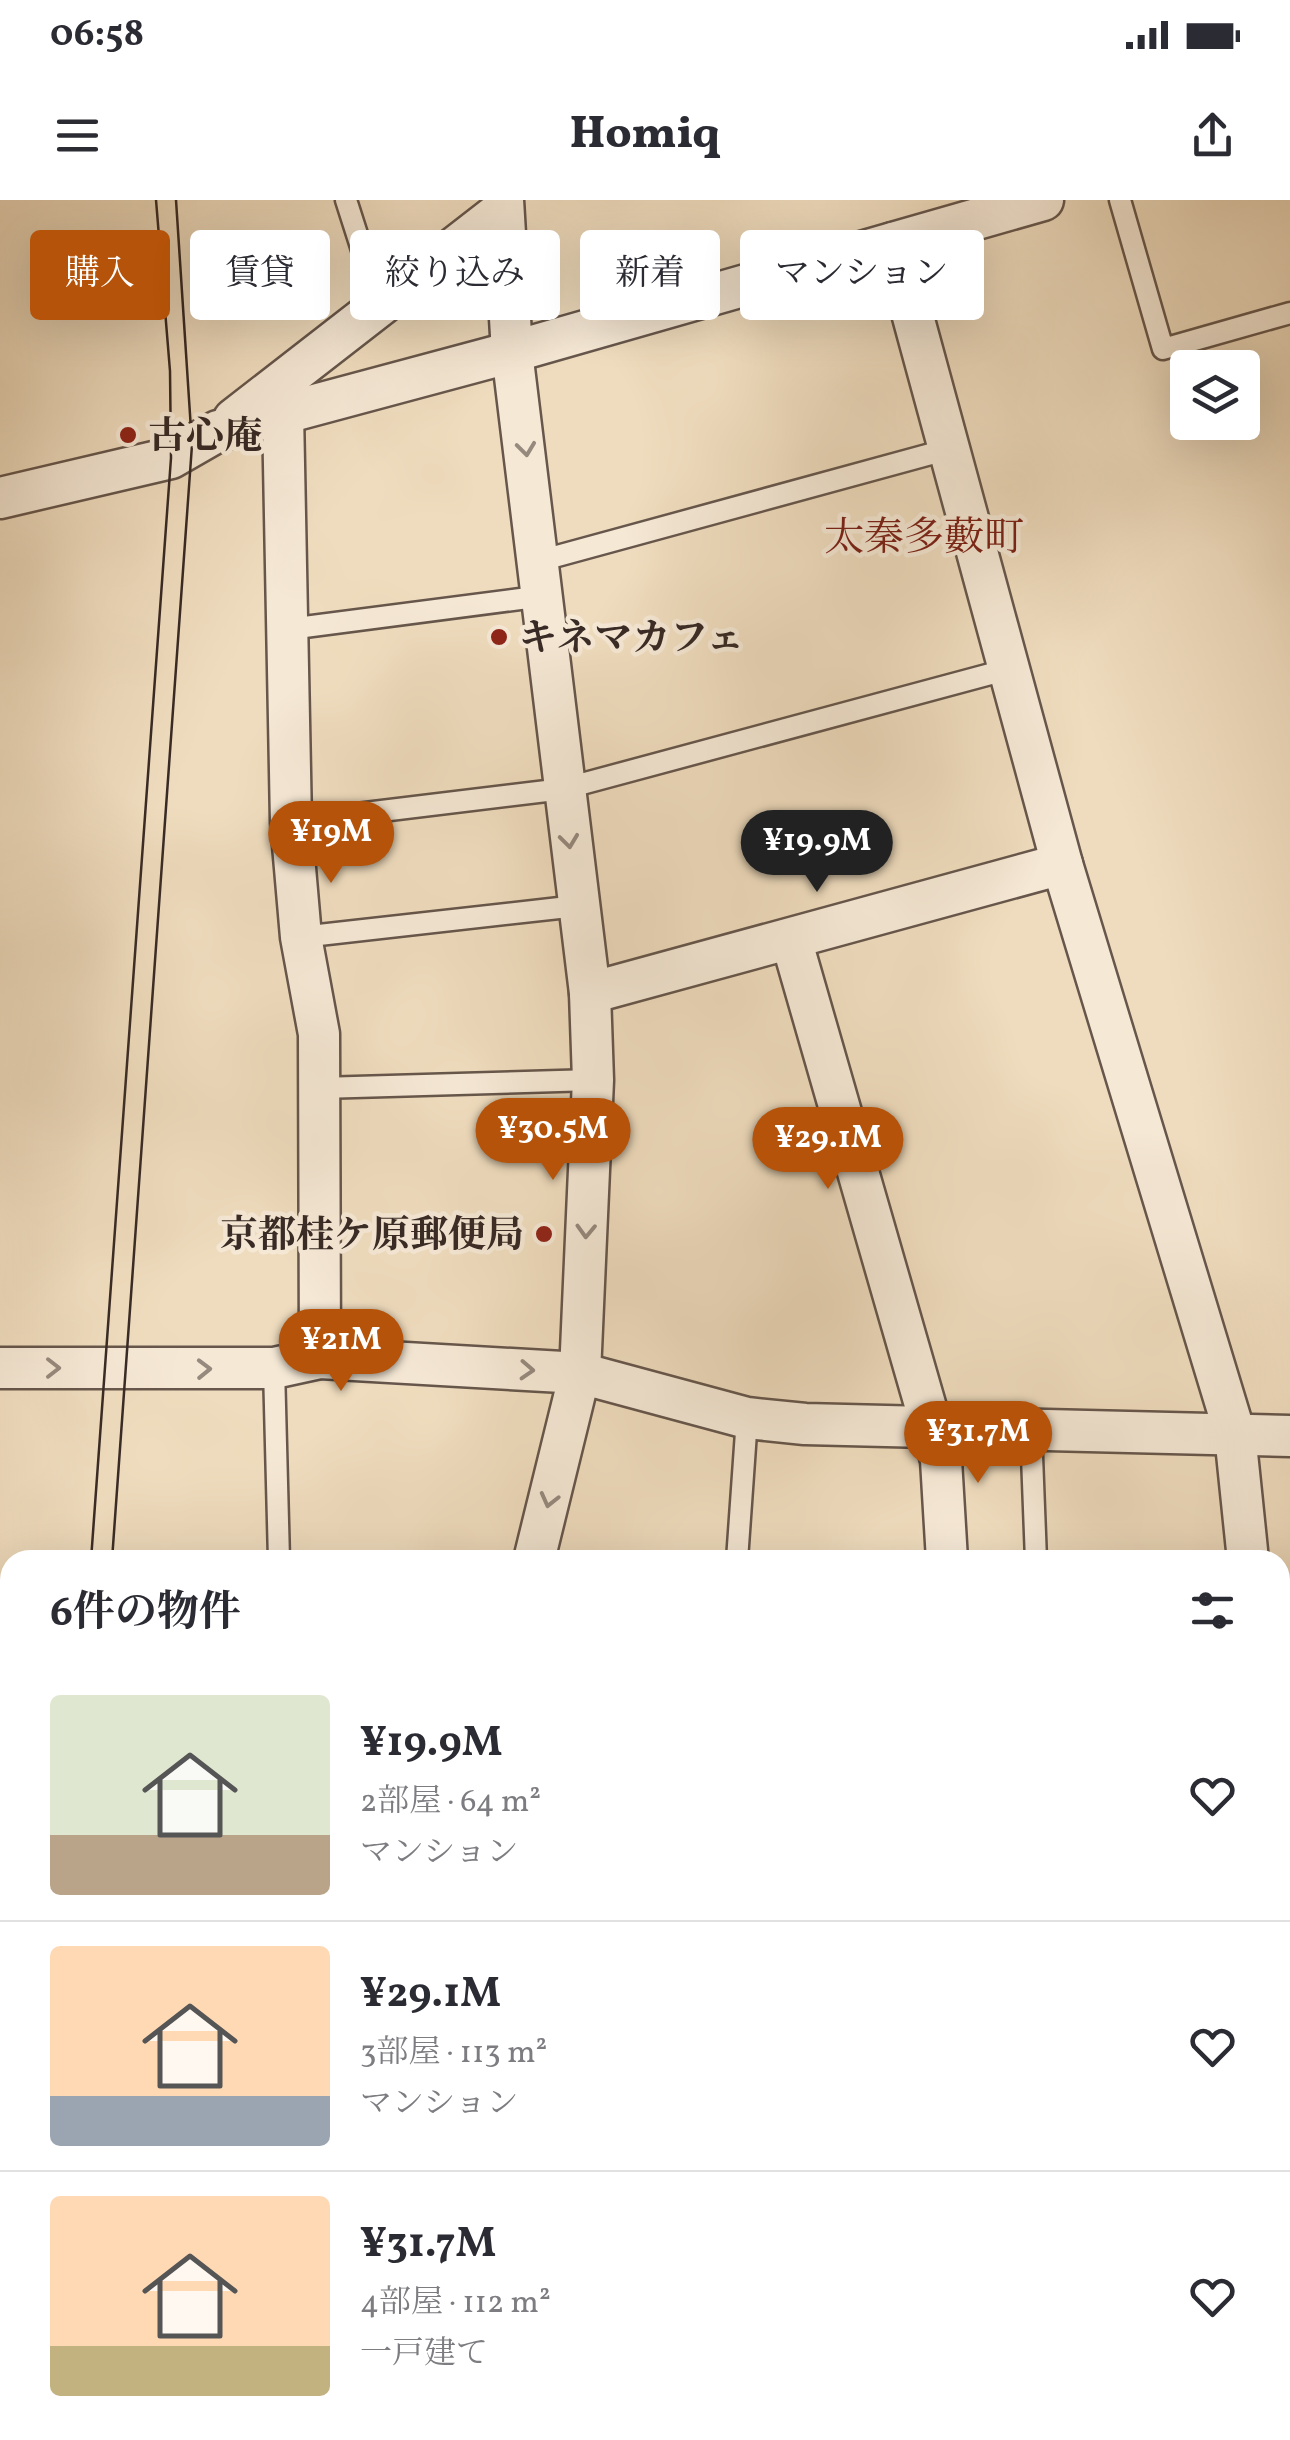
<!DOCTYPE html>
<html lang="ja">
<meta charset="utf-8">
<style>
body{margin:0;font-family:Vollkorn,"Noto Serif JP",serif;background:#f2f2f3;color:#2b2b33;height:100vh;display:flex;flex-direction:column;font-size:38px;white-space:nowrap}
*{box-sizing:border-box;margin:0}
p{font-size:32px;color:#7c7c81}
.icon{flex:none;width:55px;height:55px;fill:none;stroke:currentColor;stroke-width:2;stroke-linecap:round;stroke-linejoin:round}
.map{position:relative;flex:1;overflow:hidden}
.panel{position:absolute;left:0px;top:1350px;width:1290px;height:890px;display:flex;flex-direction:column;background:#fff;border-radius:30px 30px 0 0;box-shadow:0 10px 40px #0002}
.panel>*{flex:none}
.guide{position:absolute;left:30px;top:30px;width:1230px;height:90px;display:flex;gap:20px}
.tools{position:absolute;left:1170px;top:150px;display:grid;gap:20px}
.tools a{display:grid;place-items:center;width:90px;height:90px;border-radius:10px;background:#fff;box-shadow:0 10px 40px #0002;font-size:50px}
.price{position:absolute;translate:-50% -85px;padding:0 22px;border-radius:35px;background:#b45309;color:#fff;font-size:32px;line-height:65px;filter:drop-shadow(0 2px 5px #0008)}
.price::after{content:'';position:absolute;left:50%;top:60px;width:30px;height:22px;margin-left:-15px;background:inherit;clip-path:polygon(0 0,100% 0,50% 100%)}
.price.current{background:#222;color:#fff}
ul{padding:0;list-style:none}
li{display:flex;align-items:center;gap:30px;height:250px;padding:0 50px}
li+li{border-top:2px solid #e1e1e2}
li span{display:grid;place-items:center;flex:none;width:280px;height:200px;border-radius:10px;color:#555}
li>.icon{margin-inline-start:auto}
span .icon{width:120px;height:120px;fill:#fffc;stroke-width:1}
li b{font-size:42px}
h2{display:flex;justify-content:space-between;align-items:center;height:120px;padding:0 50px;font-size:42px}
.chip{padding:0 35px;border-radius:10px;background:#fff;box-shadow:0 10px 40px #0002;font-size:35px;line-height:90px}
.chip.current{background:#b45309;color:#fff}
.status{display:flex;justify-content:space-between;align-items:center;height:70px;padding:0 50px;background:#fff;direction:ltr}
.status svg{height:28px;fill:currentColor}
header{display:flex;justify-content:space-between;align-items:center;height:130px;padding:0 50px;background:#fff;font-size:45px;font-weight:800}
.map>svg:first-child{display:block}
</style>
<div class="status"><b>06:58</b><svg viewBox="0 0 49 12"><path d="M0 12V9h3v3zM5 12V6h3v6zM10 12V3h3v9zM15 12V0h3v12zM26 1h20v11H26zM47 4h2v5h-2z"/></svg></div>
<header><svg class="icon" aria-label="menu" viewBox="0 0 24 24"><path d="M4 6h16M4 12h16M4 18h16"/></svg>Homiq<svg class="icon" aria-label="share" viewBox="0 0 24 24"><path d="M12 15V3M7 8l5-5 5 5M5 13v7h14v-7"/></svg></header>
<div class="map">
<svg width="1290" height="2240" viewBox="0 0 1290 2240">
<rect width="100%" height="100%" fill="#efdcbe"/>
<filter id="stains"><feTurbulence type="fractalNoise" baseFrequency=".002" numOctaves="4"/><feColorMatrix values="0 0 0 0 .2 0 0 0 0 .09 0 0 0 0 .02 0 0 0 .5 -.17"/></filter>
<radialGradient id="worn" r=".72"><stop offset=".6" stop-color="#630" stop-opacity="0"/><stop offset="1" stop-color="#630" stop-opacity=".3"/></radialGradient>
<g fill="none" stroke-linecap="round" stroke-linejoin="round">
<defs>
<g id="service">
<path d="M 346,0 L 380,106"/>
<path d="M 1120,0 L 1163,149 L 1290,113"/>
<path d="M 539,361 L 949,249"/>
<path d="M 289,429 L 543,396"/>
<path d="M 291,622 L 563,589 L 1009,469"/>
<path d="M 301,737 L 577,706"/>
<path d="M 320,888 L 593,880"/>
<path d="M 274,1168 L 279,1360"/>
<path d="M 1031,1230 L 1036,1360"/>
<path d="M 737,1360 L 747,1218"/>
</g>
<g id="minor">
<path d="M 503,0 L 512,152 L 590,793 L 593,880 L 580,1173 L 534,1360"/>
<path d="M 893,43 L 1062,664 L 1235,1234 L 1248,1360"/>
<path d="M 283,213 L 291,622 L 301,737 L 319,834 L 320,1158"/>
<path d="M 234,219 L 503,10"/>
<path d="M 0,298 L 171,258 L 218,231 L 512,152 L 1043,0"/>
<path d="M 791,739 L 941,1260 L 947,1360"/>
<path d="M 590,793 L 1062,664"/>
<path d="M 0,1168 L 274,1168 L 320,1158 L 580,1173 L 747,1218 L 805,1224 L 1290,1236"/>
<path d="M 1280,1673 L 1290,1770"/>
<path d="M 1280,1893 L 1290,1891"/>
<path d="M 288,2240 L 293,2230"/>
</g>
<g id="secondary">
<path d="M 0,1798 L 10,1818"/>
<path d="M 217,2230 L 222,2240"/>
</g>
</defs>
<!-- service casing -->
<use href="#service" stroke="#66564b" stroke-width="25"/>
<!-- minor casing -->
<use href="#minor" stroke="#66564b" stroke-width="45"/>
<!-- secondary casing -->
<use href="#secondary" stroke="#382a25" stroke-width="60"/>
<!-- service -->
<use href="#service" stroke="#f5e8d5" stroke-width="20"/>
<!-- minor -->
<use href="#minor" stroke="#f5e8d5" stroke-width="40"/>
<!-- secondary -->
<use href="#secondary" stroke="#f5e8d5" stroke-width="55"/>
<!-- tram -->
<g stroke="#382a25" stroke-width="2.5">
<path d="M 91,1360 L 171,258 L 170,171 L 156,0"/>
<path d="M 112,1360 L 192,245 L 176,0"/>
<path d="M 0,1762 L 10,1735"/>
<path d="M 0,1814 L 10,1786"/>
</g>
</g>
<!-- one-way arrows -->
<defs><path id="oneway-chevron" d="M-2-3.5L2.5 0L-2 3.5" fill="none" stroke-width="1.6" stroke-linecap="round" stroke-linejoin="round" transform="scale(2.5)"/></defs>
<g stroke="#96897d">
<use href="#oneway-chevron" transform="translate(526 249) rotate(83)"/>
<use href="#oneway-chevron" transform="translate(569 641) rotate(83)"/>
<use href="#oneway-chevron" transform="translate(586 1031) rotate(92)"/>
<use href="#oneway-chevron" transform="translate(53 1168)"/>
<use href="#oneway-chevron" transform="translate(204 1169) rotate(-1)"/>
<use href="#oneway-chevron" transform="translate(527 1170) rotate(3)"/>
<use href="#oneway-chevron" transform="translate(549 1300) rotate(104)"/>
</g>
<!-- markers -->
<g fill="#8f2418" stroke="#f5e8d5" stroke-width="4">
<circle cx="128" cy="235" r="10"/>
<circle cx="499" cy="437" r="10"/>
<circle cx="544" cy="1034" r="10"/>
</g>
<g text-anchor="middle" stroke-width="9" stroke-linejoin="round" paint-order="stroke">
<!-- poi labels -->
<g font-size="38" font-weight="bold" fill="#382a25" stroke="#f5e8d5" text-anchor="start">
<text x="148" y="248">古心庵</text>
<text x="519" y="450">キネマカフェ</text>
<text x="524" y="1047" text-anchor="end">京都桂ケ原郵便局</text>
</g>
<!-- neighbourhood labels -->
<g font-size="40" fill="#7a1f14" stroke="#f5e8d5">
<text x="924" y="350">太秦多藪町</text>
</g>
</g>
<rect width="100%" height="100%" filter="url(#stains)"/>
<rect width="100%" height="100%" fill="url(#worn)"/>
</svg>
<div class="tools">
<a><svg class="icon" aria-label="layers" viewBox="0 0 24 24"><path d="M12 4l9 5-9 5-9-5zM3 14l9 5 9-5"/></svg></a>
</div>
<b class="price" style="left:331px;top:686px">¥19M</b>
<b class="price current" style="left:817px;top:695px">¥19.9M</b>
<b class="price" style="left:553px;top:983px">¥30.5M</b>
<b class="price" style="left:828px;top:992px">¥29.1M</b>
<b class="price" style="left:341px;top:1194px">¥21M</b>
<b class="price" style="left:978px;top:1286px">¥31.7M</b>
<div class="guide">
<a class="chip current">購入</a>
<a class="chip">賃貸</a>
<a class="chip">絞り込み</a>
<a class="chip">新着</a>
<a class="chip">マンション</a>
</div>
<section class="panel">
<h2>6件の物件<svg class="icon" aria-label="filters" viewBox="0 0 24 24"><path d="M4 7h16M4 17h16"/><circle cx="9" cy="7" r="2"/><circle cx="15" cy="17" r="2"/></svg></h2>
<ul>
<li><span style="background:linear-gradient(#dfe7d0 70%,#b9a48a 0)"><svg class="icon" aria-label="home" viewBox="0 0 24 24"><path d="M3 11l9-7 9 7M6 9v11h12V9"/></svg></span><div><b>¥19.9M</b><p>2部屋 · 64 m²</p><p>マンション</p></div><svg class="icon" aria-label="heart" viewBox="0 0 24 24"><path d="M12 20l-8-8c-3-5 5-10 8-4 3-6 11-1 8 4z"/></svg></li>
<li><span style="background:linear-gradient(#ffd9b3 75%,#9aa5b1 0)"><svg class="icon" aria-label="home" viewBox="0 0 24 24"><path d="M3 11l9-7 9 7M6 9v11h12V9"/></svg></span><div><b>¥29.1M</b><p>3部屋 · 113 m²</p><p>マンション</p></div><svg class="icon" aria-label="heart" viewBox="0 0 24 24"><path d="M12 20l-8-8c-3-5 5-10 8-4 3-6 11-1 8 4z"/></svg></li>
<li><span style="background:linear-gradient(#ffd9b3 75%,#c2b280 0)"><svg class="icon" aria-label="home" viewBox="0 0 24 24"><path d="M3 11l9-7 9 7M6 9v11h12V9"/></svg></span><div><b>¥31.7M</b><p>4部屋 · 112 m²</p><p>一戸建て</p></div><svg class="icon" aria-label="heart" viewBox="0 0 24 24"><path d="M12 20l-8-8c-3-5 5-10 8-4 3-6 11-1 8 4z"/></svg></li>
</ul>
</section>
</div>
